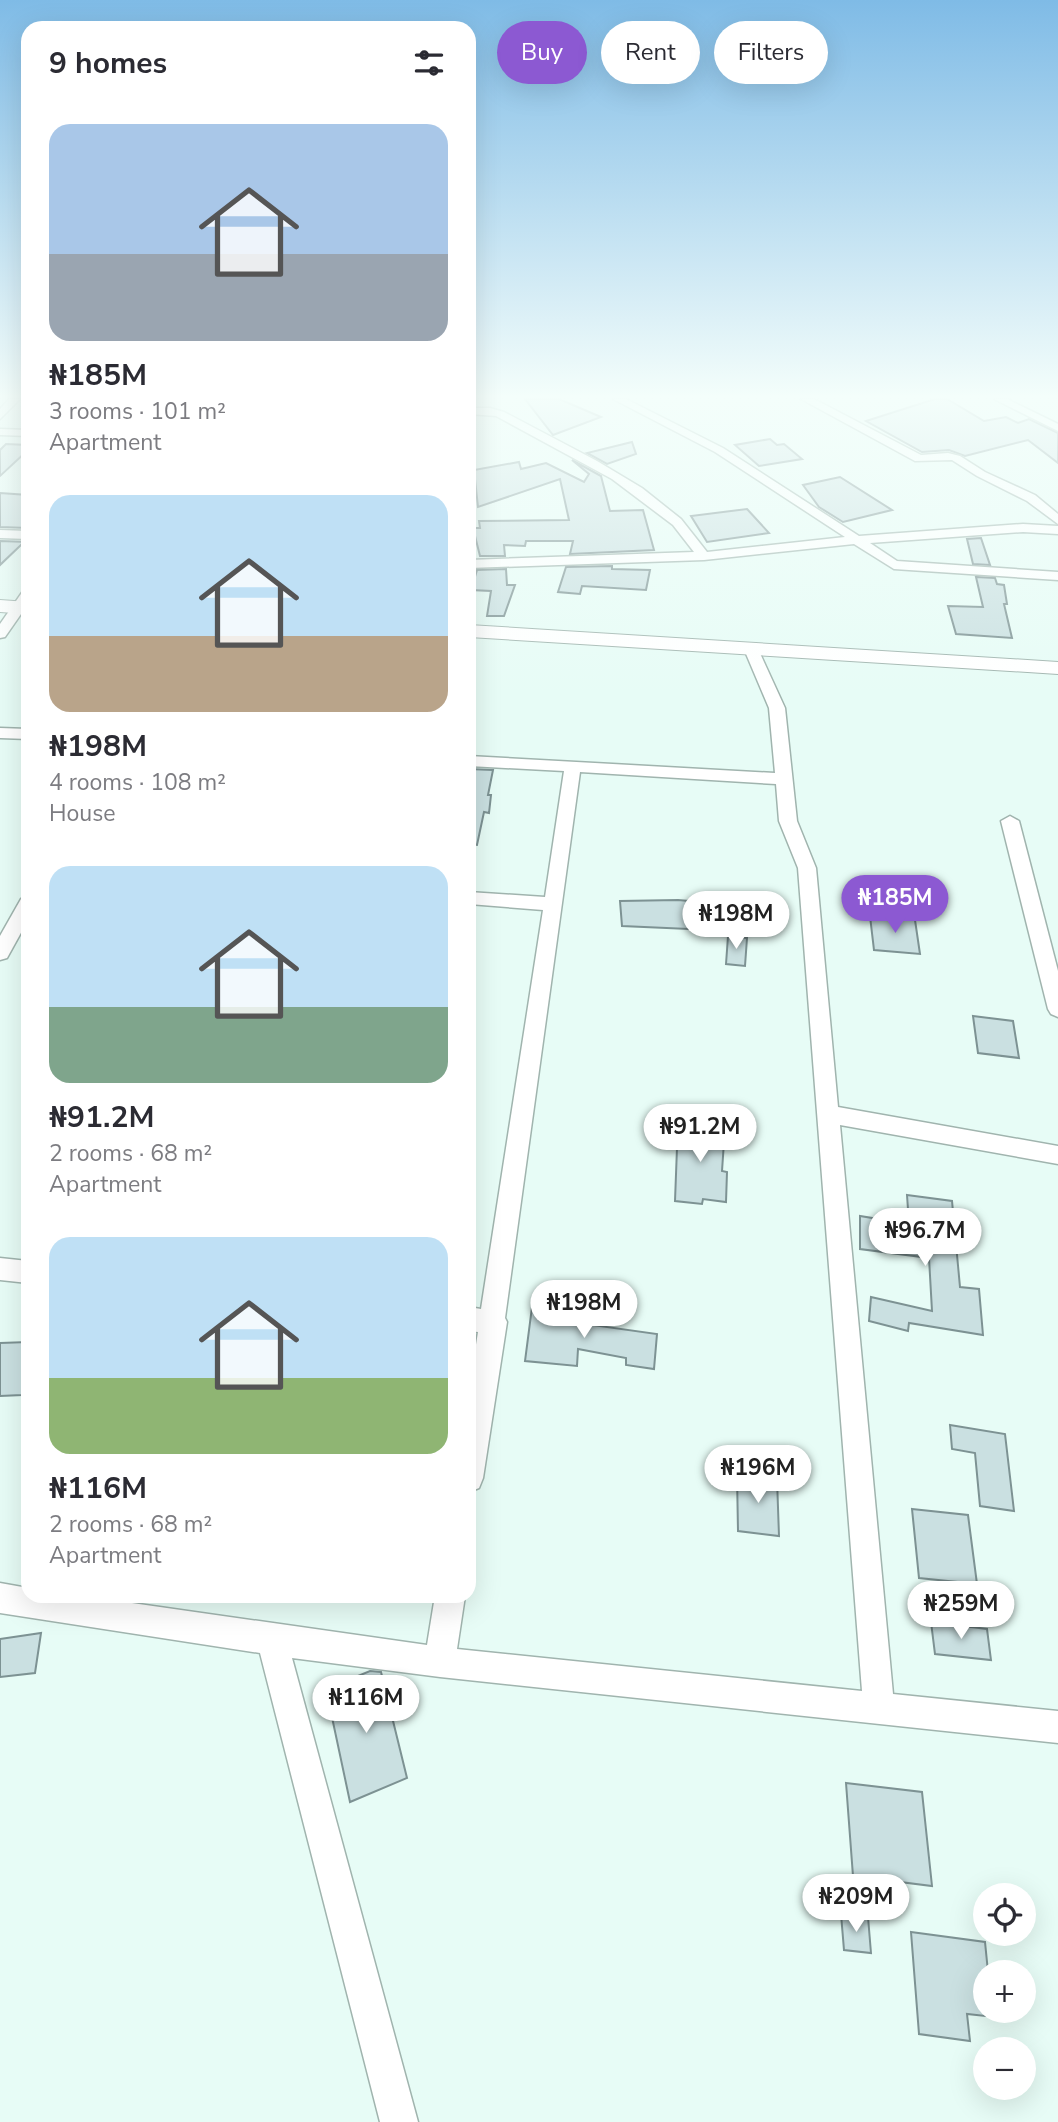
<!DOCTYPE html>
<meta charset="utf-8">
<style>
body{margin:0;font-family:"Nunito Sans",sans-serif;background:#f7f7f7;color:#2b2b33;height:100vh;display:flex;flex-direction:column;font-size:26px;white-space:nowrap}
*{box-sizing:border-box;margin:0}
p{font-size:23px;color:#7c7c81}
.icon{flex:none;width:38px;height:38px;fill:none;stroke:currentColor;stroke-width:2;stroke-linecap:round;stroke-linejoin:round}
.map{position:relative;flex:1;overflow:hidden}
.sheet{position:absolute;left:21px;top:21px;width:455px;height:1582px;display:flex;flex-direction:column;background:#fff;border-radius:21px;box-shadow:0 7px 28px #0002}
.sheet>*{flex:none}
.hud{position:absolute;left:497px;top:21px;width:455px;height:63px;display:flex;gap:14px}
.tools{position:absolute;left:973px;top:1883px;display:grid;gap:14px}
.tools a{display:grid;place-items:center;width:63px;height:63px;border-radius:50%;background:#fff;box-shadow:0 7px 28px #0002;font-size:35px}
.price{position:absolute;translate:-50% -60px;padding:0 16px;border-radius:24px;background:#fff;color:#222;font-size:23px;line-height:46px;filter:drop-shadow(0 2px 4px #0008)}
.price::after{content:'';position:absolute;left:50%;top:42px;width:21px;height:16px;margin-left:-10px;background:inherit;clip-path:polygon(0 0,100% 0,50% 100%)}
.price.on{background:#8c59d2;color:#fff}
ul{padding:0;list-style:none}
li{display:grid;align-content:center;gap:14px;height:371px;padding:0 28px}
li span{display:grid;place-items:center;height:217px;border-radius:21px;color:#555}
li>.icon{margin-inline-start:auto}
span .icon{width:126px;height:126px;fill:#fffc;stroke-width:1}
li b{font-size:30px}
h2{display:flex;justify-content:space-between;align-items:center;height:84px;padding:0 28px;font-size:30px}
.pill{padding:0 24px;border-radius:32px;background:#fff;box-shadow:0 7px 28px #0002;font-size:24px;line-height:63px}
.pill.on{background:#8c59d2;color:#fff}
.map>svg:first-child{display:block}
</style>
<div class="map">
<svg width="1058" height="2122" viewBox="0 0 1058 2122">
<rect width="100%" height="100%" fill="#e7fcf6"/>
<!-- building -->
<g fill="#cae0e1" stroke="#7d9293" stroke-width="2">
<path d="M 525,399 L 559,399 L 601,417 L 553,435 Z"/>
<path d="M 935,399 L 947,399 L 984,421 L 1006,417 L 1018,423 L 1029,419 L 1058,433 L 1058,463 L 1028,440 L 965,456 L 949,450 L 922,452 L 866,421 Z"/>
<path d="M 770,439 L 777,445 L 784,444 L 802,459 L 759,466 L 735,445 Z"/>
<path d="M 632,442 L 636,454 L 607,464 L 587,453 Z"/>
<path d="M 6,444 L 28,445 L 28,450 L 0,476 L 0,450 Z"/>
<path d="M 572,460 L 601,476 L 610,511 L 643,510 L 654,550 L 570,554 L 573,541 L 526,541 L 525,546 L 504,545 L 505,556 L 480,556 L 473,528 L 480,528 L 479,521 L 569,520 L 560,479 L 478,507 L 474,470 L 519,462 L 521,469 L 546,463 L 584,482 L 589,474 Z"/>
<path d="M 840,477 L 892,510 L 843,522 L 819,507 L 803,485 Z"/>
<path d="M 0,493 L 28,495 L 28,528 L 0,527 Z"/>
<path d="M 747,509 L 769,533 L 707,542 L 691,516 Z"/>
<path d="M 981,538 L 990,565 L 973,564 L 967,539 Z"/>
<path d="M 0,541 L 28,542 L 28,543 L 23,543 L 0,565 Z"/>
<path d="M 612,566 L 612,569 L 650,570 L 646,590 L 582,586 L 580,594 L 558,592 L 566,567 Z"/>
<path d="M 506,569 L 507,585 L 515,585 L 504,616 L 487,616 L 491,591 L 471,590 L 477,570 Z"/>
<path d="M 976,577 L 995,578 L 997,584 L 1004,585 L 1007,604 L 1004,604 L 1012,638 L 956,634 L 948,606 L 983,607 Z"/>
<path d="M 469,769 L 493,770 L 488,795 L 491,795 L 489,813 L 484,812 L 477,845 L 469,844 Z"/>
<path d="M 678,900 L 711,903 L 711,930 L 622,926 L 620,901 Z"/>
<path d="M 870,916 L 915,920 L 920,954 L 874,950 Z"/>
<path d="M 728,936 L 747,938 L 745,966 L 726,964 Z"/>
<path d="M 973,1016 L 1013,1021 L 1019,1058 L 978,1053 Z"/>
<path d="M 678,1121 L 725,1127 L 722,1171 L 727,1172 L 726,1202 L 703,1199 L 702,1204 L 675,1201 Z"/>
<path d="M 907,1195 L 952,1201 L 960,1287 L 979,1289 L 983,1335 L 909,1323 L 908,1331 L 869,1321 L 871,1297 L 932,1311 L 929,1258 L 860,1249 L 860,1216 L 909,1224 Z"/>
<path d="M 532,1307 L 579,1312 L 578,1323 L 657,1334 L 654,1369 L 626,1365 L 626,1358 L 578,1349 L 577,1366 L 525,1361 Z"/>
<path d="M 28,1342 L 28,1374 L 22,1395 L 0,1396 L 0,1343 Z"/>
<path d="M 950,1425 L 1005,1434 L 1014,1511 L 980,1506 L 975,1453 L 952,1449 Z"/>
<path d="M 737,1475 L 777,1479 L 779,1536 L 738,1531 Z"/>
<path d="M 912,1509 L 968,1515 L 977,1584 L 919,1578 Z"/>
<path d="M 931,1622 L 987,1629 L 991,1660 L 935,1654 Z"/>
<path d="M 41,1633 L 35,1673 L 0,1677 L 0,1639 Z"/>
<path d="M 370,1671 L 381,1672 L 407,1778 L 350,1802 L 326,1689 Z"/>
<path d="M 846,1783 L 922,1792 L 932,1886 L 853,1876 Z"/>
<path d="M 841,1914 L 868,1917 L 871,1953 L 844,1950 Z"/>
<path d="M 911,1932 L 985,1942 L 988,1972 L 985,1972 L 985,2016 L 967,2014 L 970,2041 L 919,2034 Z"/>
</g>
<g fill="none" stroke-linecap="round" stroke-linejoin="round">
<defs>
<g id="street">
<path d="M 9,399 L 20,399 L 0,419 L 0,409 Z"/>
<path d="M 613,399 L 626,399 L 723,448 L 859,536 L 1023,524 L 1058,526 L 1058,534 L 1023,532 L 870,543 L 897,561 L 1058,572 L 1058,580 L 894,569 L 854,544 L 704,560 L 469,568 L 469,560 L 694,552 L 673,525 L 612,479 L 496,416 L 469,414 L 469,408 L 490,408 L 504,412 L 597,461 L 642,488 L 681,519 L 707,552 L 845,537 L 715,452 Z"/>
<path d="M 801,399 L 814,399 L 921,455 L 948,453 L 960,456 L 985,472 L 1035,495 L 1058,514 L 1058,524 L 1027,501 L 977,476 L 952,460 L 915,461 Z"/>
<path d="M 994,399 L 1007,399 L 1058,424 L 1058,431 Z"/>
<path d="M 0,429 L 28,430 L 28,436 L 0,435 Z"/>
<path d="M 0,530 L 28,531 L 28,539 L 0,538 Z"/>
<path d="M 28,590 L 28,604 L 5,637 L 0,638 L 0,624 L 23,591 Z"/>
<path d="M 751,645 L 758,649 L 785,708 L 797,821 L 816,868 L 838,1107 L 1058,1146 L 1058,1164 L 840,1125 L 893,1694 L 1058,1711 L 1058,1743 L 440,1677 L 292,1658 L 418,2122 L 380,2122 L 260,1653 L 0,1613 L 0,1583 L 28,1588 L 28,1596 L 83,1596 L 427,1645 L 435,1596 L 465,1596 L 457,1649 L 862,1691 L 798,868 L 779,821 L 776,784 L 580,772 L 505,1318 L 507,1322 L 483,1478 L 479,1488 L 469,1492 L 469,1389 L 478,1332 L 469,1331 L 469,1307 L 481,1309 L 543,910 L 469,904 L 469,892 L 545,897 L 564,771 L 469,766 L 469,756 L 775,773 L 769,708 L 744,649 Z"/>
<path d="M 0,728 L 28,729 L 28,739 L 0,738 Z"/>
<path d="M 1010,816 L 1019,821 L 1058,971 L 1058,1017 L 1051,1014 L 1048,1009 L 1001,821 Z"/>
<path d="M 28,897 L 28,920 L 7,958 L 0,960 L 0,936 L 21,899 Z"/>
<path d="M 0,1258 L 28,1261 L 28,1283 L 0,1280 Z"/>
</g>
<g id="secondary">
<path d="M 0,600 L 28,602 L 28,614 L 0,612 Z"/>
<path d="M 469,625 L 1058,662 L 1058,674 L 469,637 Z"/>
</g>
</defs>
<!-- street casing -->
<use href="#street" stroke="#a0b4ae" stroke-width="3"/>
<!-- secondary casing -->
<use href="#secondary" stroke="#a0b4ae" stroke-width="2"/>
<!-- street -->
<use href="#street" fill="#fff" fill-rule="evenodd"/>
<!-- secondary -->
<use href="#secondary" fill="#fff" fill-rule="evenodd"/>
</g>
<!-- sky -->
<linearGradient id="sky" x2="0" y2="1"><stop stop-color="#7fbbe6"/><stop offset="0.57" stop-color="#f4fefb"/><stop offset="1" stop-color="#f4fefb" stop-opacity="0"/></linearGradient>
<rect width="1058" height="696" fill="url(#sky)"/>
</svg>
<div class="tools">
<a><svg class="icon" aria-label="locate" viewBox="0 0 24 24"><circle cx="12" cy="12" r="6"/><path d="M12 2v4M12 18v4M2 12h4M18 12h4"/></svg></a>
<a>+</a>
<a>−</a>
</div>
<b class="price on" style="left:895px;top:935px">₦185M</b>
<b class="price" style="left:736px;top:951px">₦198M</b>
<b class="price" style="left:700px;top:1164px">₦91.2M</b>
<b class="price" style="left:925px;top:1268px">₦96.7M</b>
<b class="price" style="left:584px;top:1340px">₦198M</b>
<b class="price" style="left:758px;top:1505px">₦196M</b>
<b class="price" style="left:961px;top:1641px">₦259M</b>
<b class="price" style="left:366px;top:1735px">₦116M</b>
<b class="price" style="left:856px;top:1934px">₦209M</b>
<div class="hud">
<a class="pill on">Buy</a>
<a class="pill">Rent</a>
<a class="pill">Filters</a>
</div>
<section class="sheet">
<h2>9 homes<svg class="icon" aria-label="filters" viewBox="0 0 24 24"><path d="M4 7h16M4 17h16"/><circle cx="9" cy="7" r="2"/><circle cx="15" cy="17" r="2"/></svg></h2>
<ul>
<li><span style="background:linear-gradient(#a9c7e8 60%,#9aa5b1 0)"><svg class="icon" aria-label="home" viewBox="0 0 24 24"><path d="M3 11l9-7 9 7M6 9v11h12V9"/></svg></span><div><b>₦185M</b><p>3 rooms · 101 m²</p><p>Apartment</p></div></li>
<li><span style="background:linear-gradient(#bfe0f5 65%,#b9a48a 0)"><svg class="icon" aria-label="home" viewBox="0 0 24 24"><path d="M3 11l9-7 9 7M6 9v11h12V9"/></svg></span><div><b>₦198M</b><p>4 rooms · 108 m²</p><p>House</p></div></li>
<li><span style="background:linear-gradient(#bfe0f5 65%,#7fa58c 0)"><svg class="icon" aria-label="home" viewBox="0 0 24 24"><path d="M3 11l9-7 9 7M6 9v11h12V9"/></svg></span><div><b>₦91.2M</b><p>2 rooms · 68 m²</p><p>Apartment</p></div></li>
<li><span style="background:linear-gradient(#bfe0f5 65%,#8fb573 0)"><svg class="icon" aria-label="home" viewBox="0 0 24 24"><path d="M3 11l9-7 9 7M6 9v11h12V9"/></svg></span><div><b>₦116M</b><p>2 rooms · 68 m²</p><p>Apartment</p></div></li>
</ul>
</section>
</div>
